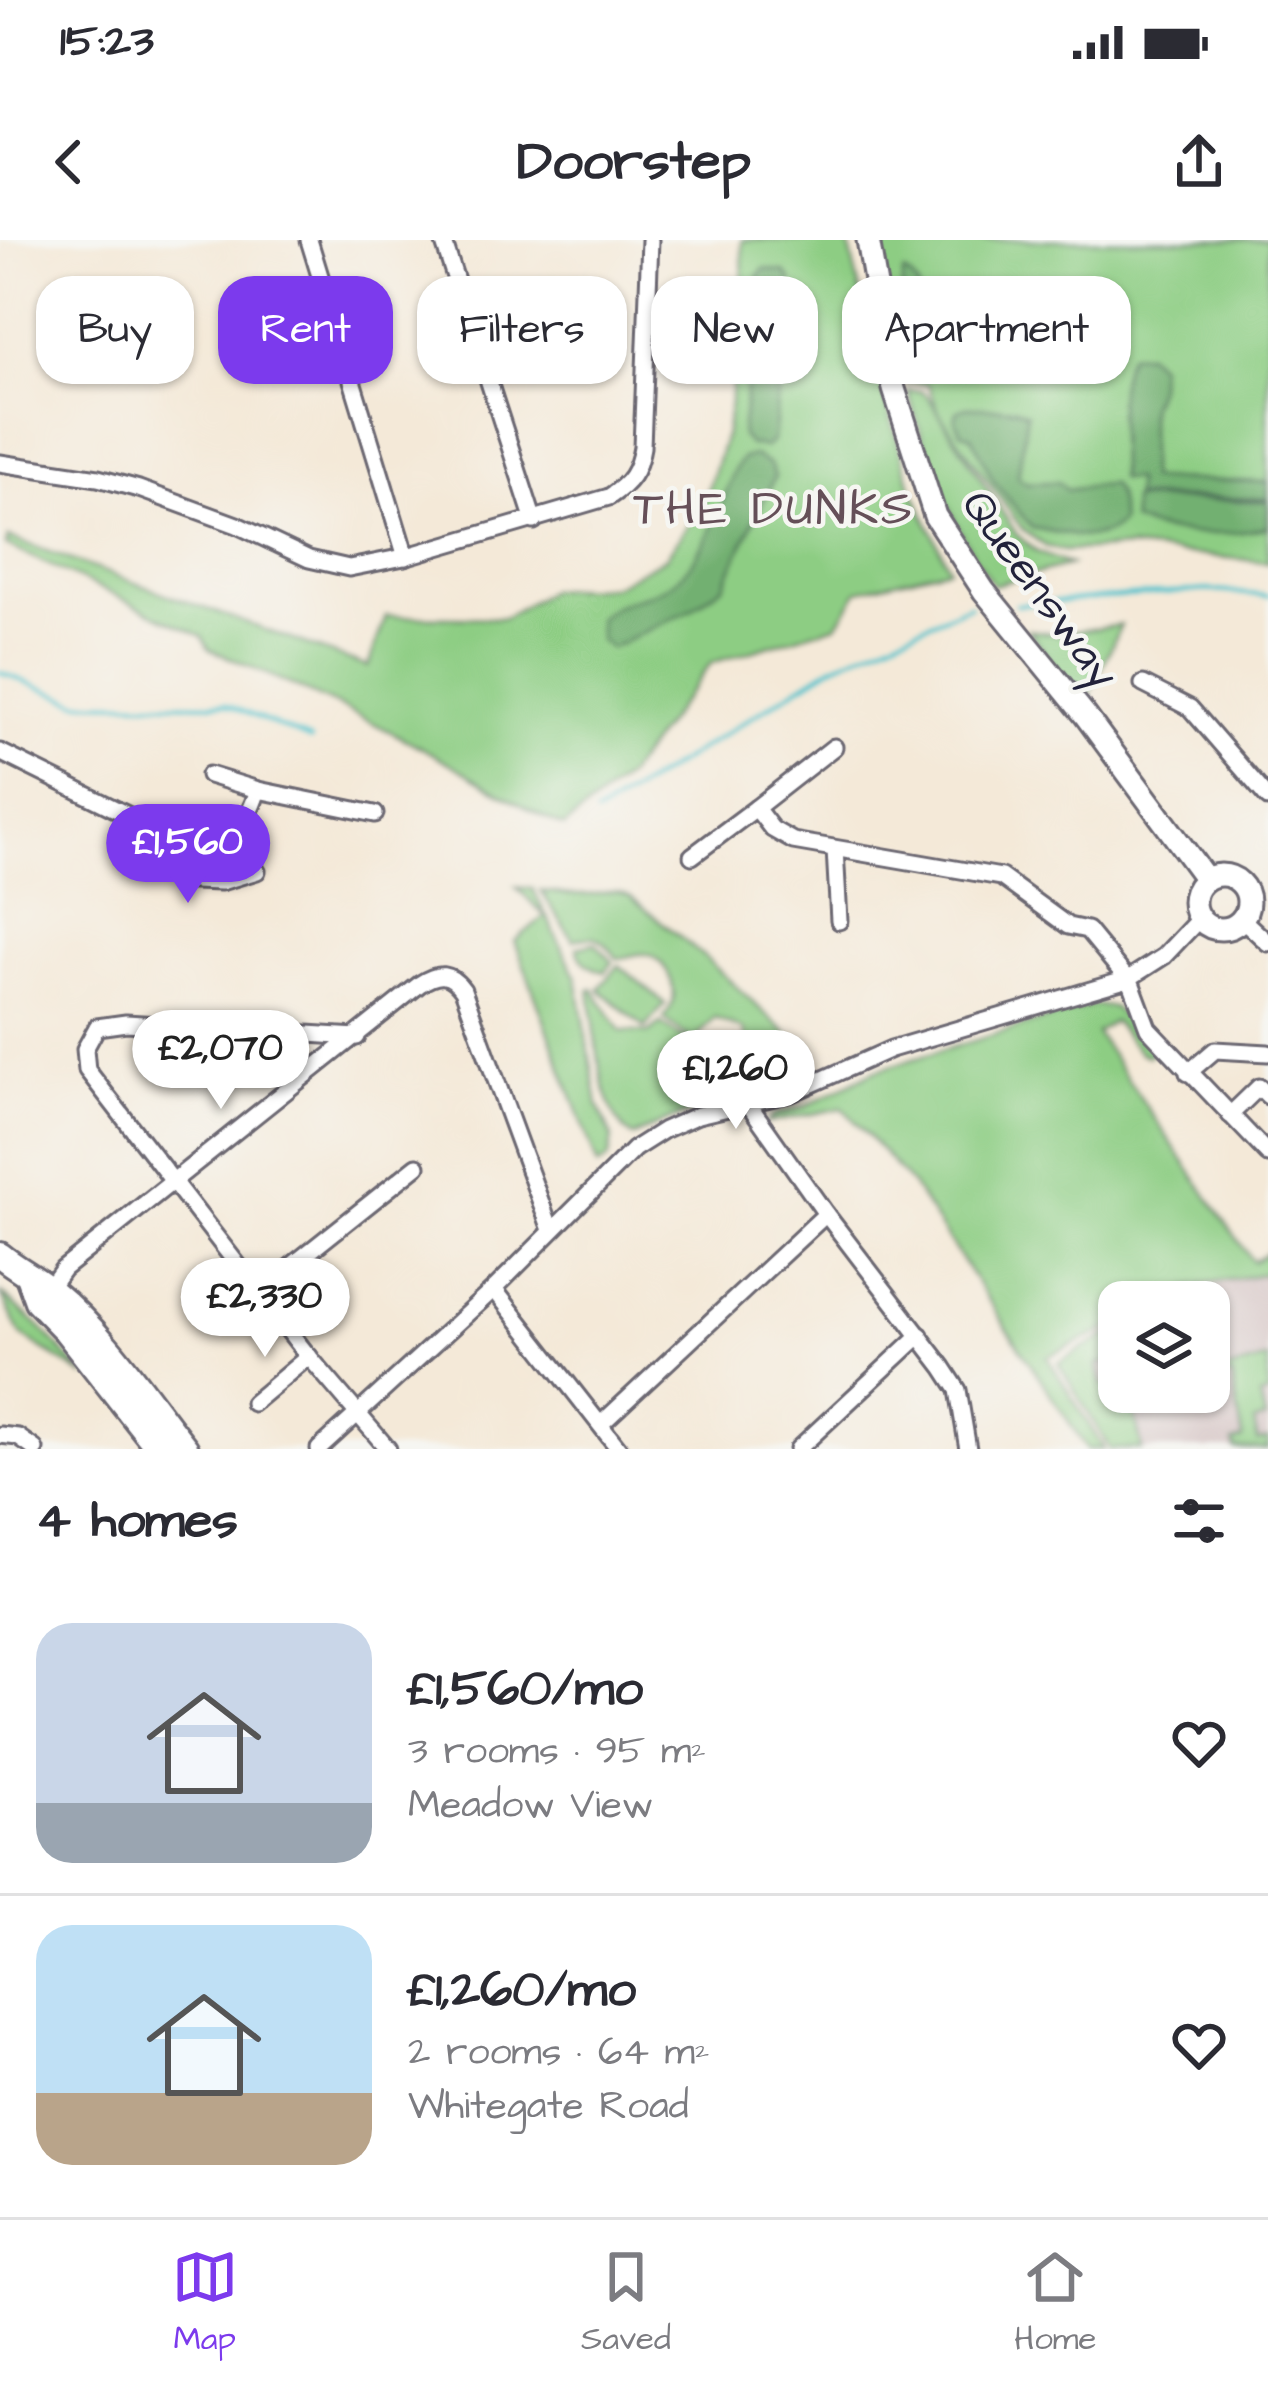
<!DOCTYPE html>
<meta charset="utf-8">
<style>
body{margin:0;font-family:"Architects Daughter",sans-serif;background:#f7f7f7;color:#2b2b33;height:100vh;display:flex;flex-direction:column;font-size:45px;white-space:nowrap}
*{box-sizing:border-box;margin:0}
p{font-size:39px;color:#7c7c81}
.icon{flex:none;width:66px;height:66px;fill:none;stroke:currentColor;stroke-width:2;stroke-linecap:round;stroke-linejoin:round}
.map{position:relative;height:1209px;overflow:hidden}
.panel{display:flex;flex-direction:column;background:#fff;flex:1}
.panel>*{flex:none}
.hud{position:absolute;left:36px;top:36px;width:1197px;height:108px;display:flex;gap:24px}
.tools{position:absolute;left:1098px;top:1041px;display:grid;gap:24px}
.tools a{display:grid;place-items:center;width:132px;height:132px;border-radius:24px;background:#fff;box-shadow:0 3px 9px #0004;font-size:60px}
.price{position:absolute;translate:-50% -102px;padding:0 27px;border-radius:42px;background:#fff;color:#222;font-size:39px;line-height:78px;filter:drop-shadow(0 3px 6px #0008)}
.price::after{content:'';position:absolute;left:50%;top:72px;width:36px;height:27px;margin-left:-18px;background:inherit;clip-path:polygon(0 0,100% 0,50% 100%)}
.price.selected{background:#7c3aed;color:#fff}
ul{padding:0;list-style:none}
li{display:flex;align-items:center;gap:36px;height:300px;padding:0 36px}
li+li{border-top:3px solid #e1e1e2}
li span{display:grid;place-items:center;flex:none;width:336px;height:240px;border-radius:36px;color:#555}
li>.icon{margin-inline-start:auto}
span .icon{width:144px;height:144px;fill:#fffc;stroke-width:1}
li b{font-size:51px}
h2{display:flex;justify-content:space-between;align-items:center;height:144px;padding:0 36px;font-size:51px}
.chip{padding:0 42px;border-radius:36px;background:#fff;box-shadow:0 3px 9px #0004;font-size:42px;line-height:108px}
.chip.selected{background:#7c3aed;color:#fff}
.status{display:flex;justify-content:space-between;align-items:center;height:84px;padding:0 60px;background:#fff;direction:ltr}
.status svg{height:33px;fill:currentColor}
header{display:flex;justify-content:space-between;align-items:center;height:156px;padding:0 36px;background:#fff;font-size:54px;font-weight:700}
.dock{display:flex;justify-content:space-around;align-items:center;height:168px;border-top:3px solid #e1e1e2;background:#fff;font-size:33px;color:#7c7c81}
.dock a{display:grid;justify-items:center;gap:6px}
.dock .selected{color:#7c3aed}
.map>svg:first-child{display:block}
</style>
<div class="status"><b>15:23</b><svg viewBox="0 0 49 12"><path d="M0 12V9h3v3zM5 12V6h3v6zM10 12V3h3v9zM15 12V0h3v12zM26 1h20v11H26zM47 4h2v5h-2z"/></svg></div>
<header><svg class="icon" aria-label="back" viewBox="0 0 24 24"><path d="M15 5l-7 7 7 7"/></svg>Doorstep<svg class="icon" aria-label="share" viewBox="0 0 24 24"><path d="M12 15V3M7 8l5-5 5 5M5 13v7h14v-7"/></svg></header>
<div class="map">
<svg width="1268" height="1209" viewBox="0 0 1268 1209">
<rect width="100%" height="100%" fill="#f6f6f2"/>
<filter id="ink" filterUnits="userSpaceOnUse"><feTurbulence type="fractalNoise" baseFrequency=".00833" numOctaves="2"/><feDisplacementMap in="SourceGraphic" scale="24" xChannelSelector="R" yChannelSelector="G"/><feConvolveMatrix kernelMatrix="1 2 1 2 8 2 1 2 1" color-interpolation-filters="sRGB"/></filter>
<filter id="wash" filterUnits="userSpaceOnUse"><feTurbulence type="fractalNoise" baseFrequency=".004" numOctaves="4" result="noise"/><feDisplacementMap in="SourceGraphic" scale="48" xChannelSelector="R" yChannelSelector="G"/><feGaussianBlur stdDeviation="2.7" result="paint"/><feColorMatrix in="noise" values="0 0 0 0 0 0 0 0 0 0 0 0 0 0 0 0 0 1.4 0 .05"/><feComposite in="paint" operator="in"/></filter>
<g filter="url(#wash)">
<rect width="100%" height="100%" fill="#f4e9d8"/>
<!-- industrial -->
<path fill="#d2bfc0" d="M 1268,1034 L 1268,1209 L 1110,1209 L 1058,1123 L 1119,1088 L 1119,1152 L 1209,1152 L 1209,1062 L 1165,1062 L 1189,1048 Z"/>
<!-- green -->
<g fill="#8dcd83" stroke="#58785f" stroke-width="3">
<path d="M 742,0 L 848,0 L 883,150 L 911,246 L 949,328 L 859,350 L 837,385 L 711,423 L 626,537 L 564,587 C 519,566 478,539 435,515 C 362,475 285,441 209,409 L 202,396 L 6,305 L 8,297 L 368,427 L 386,376 L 504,378 L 550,350 L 613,346 L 666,317 L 705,260 L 726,192 L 743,63 Z"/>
<path d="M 876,0 L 1268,0 L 1268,322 L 1130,308 L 1064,311 L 1045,306 L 1023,290 L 939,173 L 928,144 L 905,143 Z"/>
<path d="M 908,151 L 922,151 L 927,155 L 1017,295 L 1037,312 L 1070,325 L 993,345 C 948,279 930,227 908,151 Z"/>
<path d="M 1121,385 L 1085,465 L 1028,390 L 1057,394 Z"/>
<path d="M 516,647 L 533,649 L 577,738 L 598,865 L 612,898 L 609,918 L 598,926 L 515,701 L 545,676 Z"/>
<path d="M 541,651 C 554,652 569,656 582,655 C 600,655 614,647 631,657 L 703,716 L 806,811 L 814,832 C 754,858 690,866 633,897 C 598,876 596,790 590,750 L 593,749 L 621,791 L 648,793 L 661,784 L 692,804 L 716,829 L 750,815 L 744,790 L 715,778 L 694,801 L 664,779 C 667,773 671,768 673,762 C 677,745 664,717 646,714 C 637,712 626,719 617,718 C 602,699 599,692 573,700 Z"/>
<path d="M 595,703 L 613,722 L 605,732 C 591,728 581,723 577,707 Z"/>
<path d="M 619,725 L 665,764 L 645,788 L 599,749 Z"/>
<path d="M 1093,765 L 1113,767 L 1154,810 L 1148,816 L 1140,813 L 1113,781 L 1096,793 L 1253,1022 L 1268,1012 L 1268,1033 L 1188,1047 L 1161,1062 L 1119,1062 L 1119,1084 L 1047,1117 L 1104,1209 L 1087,1209 L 912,945 L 843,868 L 767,883 L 774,875 L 806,866 L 874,831 Z"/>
<path d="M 0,1052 L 41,1088 L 86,1137 L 21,1095 Z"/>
<path d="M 1119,1088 L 1119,1119 L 1097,1125 L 1102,1145 L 1117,1141 L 1119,1152 L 1130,1152 L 1142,1209 L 1110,1209 L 1058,1123 Z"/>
<path d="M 1268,1119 L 1268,1154 L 1260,1157 L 1265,1179 L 1254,1182 L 1258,1201 L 1268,1199 L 1268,1209 L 1235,1209 L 1233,1202 L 1243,1199 L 1232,1137 L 1227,1137 L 1226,1131 Z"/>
</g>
<!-- forest -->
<g fill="#72b071" stroke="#4a6956" stroke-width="3">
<path d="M 764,29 L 784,32 L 791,39 L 773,200 L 766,207 L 750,205 L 741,196 L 759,35 Z"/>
<path d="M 904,32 C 928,49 924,72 918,97 L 912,102 L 903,99 C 901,87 900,42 904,32 Z"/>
<path d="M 1146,113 L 1158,125 L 1157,146 L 1149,167 L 1149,239 L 1268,242 L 1268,259 L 1134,257 L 1135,240 L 1119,239 C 1120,205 1112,142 1129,114 Z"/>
<path d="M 966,167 L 1016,168 L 1027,173 L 1018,237 L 1027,243 L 1058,242 L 1067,250 L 1111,244 L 1117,255 L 1121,282 C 1100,308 1061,292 1032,288 L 993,240 L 972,196 L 961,192 L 955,180 L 957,171 Z"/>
<path d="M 754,216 L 770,225 L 775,236 L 724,345 L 692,369 L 611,408 L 600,401 L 598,379 C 614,360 643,359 665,347 C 704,326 720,265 736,227 L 743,218 Z"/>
<path d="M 1132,259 L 1268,261 L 1268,287 C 1229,297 1169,297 1132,281 Z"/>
</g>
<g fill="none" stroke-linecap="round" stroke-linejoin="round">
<!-- stream -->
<g stroke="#56c4cd" stroke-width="4.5">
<path d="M 1016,365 L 1208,350 L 1268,356"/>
<path d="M 0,432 L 78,462 L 225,464 L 311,500"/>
<path d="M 596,575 L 834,425 L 970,365"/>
</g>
</g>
</g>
<g filter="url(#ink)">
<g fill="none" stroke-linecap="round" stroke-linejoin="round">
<defs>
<g id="street">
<path d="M 309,0 L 406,317"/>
<path d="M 443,0 L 534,281"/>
<path d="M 0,223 L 98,238 L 139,249 L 237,285 L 309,319 L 349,328 L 404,317 L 609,257 C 630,243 638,232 642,207 L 650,0"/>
<path d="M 1143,444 L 1190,468 L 1268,558"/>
<path d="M 834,507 L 756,568 L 772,589 L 793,601 L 1001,637 L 1068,686 L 1087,690 L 1132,745 L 1148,788 L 1268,914"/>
<path d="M 0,512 L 190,606 C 233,600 244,592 258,550 L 375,574"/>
<path d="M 209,535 L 258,550"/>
<path d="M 190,606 L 185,630 L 193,641 L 221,642 L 257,631"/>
<path d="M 835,609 L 839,681"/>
<path d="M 692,616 L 756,568"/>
<path d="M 1242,679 L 1268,703"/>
<path d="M 357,797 L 126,783 L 97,787 L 85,809 L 87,830 L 305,1112 L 388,1209"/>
<path d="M 1188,833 L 1215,810 L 1268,813"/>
<path d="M 747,862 L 826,974 L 943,1127 L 958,1150 L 968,1209"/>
<path d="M 1230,875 L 1259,847 L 1268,856"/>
<path d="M 494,1049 L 619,1209"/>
<path d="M 260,1051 L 417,926"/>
<path d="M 45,1054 L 63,1029 L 420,744 C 438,732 450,732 463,750 L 551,990"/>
<path d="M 253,1163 L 309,1116"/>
<path d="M 601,1184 L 826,974"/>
<path d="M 0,1195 L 18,1197 L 35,1209"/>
<path d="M 319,1209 L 494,1049 L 634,909 L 664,890 L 698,875 L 792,853 L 891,809 L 1128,739 L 1164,716 L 1199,679"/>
<path d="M 798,1209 L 920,1095"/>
</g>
<g id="secondary">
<path d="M 868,0 L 894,149 L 935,276 L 984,351 L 1085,475 L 1206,639"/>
<circle cx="1221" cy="662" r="27"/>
</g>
<g id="primary">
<path d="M 0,1015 C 17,1029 37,1039 53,1052 C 105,1095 145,1157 186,1209"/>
<path d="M 29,1039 L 37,1061 L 66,1091 L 159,1209"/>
</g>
</defs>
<!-- street casing -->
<use href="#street" stroke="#6c6872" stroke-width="21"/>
<!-- secondary casing -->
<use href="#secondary" stroke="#6c6872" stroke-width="27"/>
<!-- primary casing -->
<use href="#primary" stroke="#6c6872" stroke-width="30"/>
<!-- street -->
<use href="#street" stroke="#fff" stroke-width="15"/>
<!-- secondary -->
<use href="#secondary" stroke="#fff" stroke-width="21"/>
<!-- primary -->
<use href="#primary" stroke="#fff" stroke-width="24"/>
</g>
</g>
<g text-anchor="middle" stroke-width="9" stroke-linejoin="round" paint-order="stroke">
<!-- street labels -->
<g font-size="45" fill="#22223b" stroke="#f6f6f2">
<text transform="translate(1042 348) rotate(54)" y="16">Queensway</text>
</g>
<!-- neighbourhood labels -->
<g font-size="48" letter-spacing="3" fill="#654f58" stroke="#f6f6f2">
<text x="774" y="284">THE DUNKS</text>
</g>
</g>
</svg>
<div class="tools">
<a><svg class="icon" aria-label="layers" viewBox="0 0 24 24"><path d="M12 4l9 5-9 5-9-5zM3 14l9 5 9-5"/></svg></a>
</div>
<b class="price selected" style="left:188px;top:666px">£1,560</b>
<b class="price" style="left:221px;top:872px">£2,070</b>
<b class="price" style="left:736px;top:892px">£1,260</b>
<b class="price" style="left:265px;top:1120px">£2,330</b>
<div class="hud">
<a class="chip">Buy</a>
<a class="chip selected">Rent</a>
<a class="chip">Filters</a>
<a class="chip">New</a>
<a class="chip">Apartment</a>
</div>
</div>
<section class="panel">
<h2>4 homes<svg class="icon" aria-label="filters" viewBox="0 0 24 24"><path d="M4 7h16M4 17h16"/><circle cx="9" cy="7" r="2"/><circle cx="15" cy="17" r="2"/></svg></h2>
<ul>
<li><span style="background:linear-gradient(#c9d6e8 75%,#9aa5b1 0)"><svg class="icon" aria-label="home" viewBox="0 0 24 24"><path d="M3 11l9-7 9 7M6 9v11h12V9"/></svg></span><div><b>£1,560/mo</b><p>3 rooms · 95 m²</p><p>Meadow View</p></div><svg class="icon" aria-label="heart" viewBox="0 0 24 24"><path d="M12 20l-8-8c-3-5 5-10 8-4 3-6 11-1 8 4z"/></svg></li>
<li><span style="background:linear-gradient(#bfe0f5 70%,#b9a48a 0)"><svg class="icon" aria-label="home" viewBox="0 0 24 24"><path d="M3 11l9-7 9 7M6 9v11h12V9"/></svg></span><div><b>£1,260/mo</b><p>2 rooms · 64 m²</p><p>Whitegate Road</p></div><svg class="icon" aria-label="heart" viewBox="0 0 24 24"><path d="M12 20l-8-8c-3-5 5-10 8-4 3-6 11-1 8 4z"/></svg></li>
</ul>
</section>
<nav class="dock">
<a class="selected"><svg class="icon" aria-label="map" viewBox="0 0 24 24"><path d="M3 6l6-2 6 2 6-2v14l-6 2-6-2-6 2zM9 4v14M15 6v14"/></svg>Map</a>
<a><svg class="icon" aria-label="saved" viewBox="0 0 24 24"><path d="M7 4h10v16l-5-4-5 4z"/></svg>Saved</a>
<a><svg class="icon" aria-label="home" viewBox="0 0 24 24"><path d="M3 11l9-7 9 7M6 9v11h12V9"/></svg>Home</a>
</nav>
